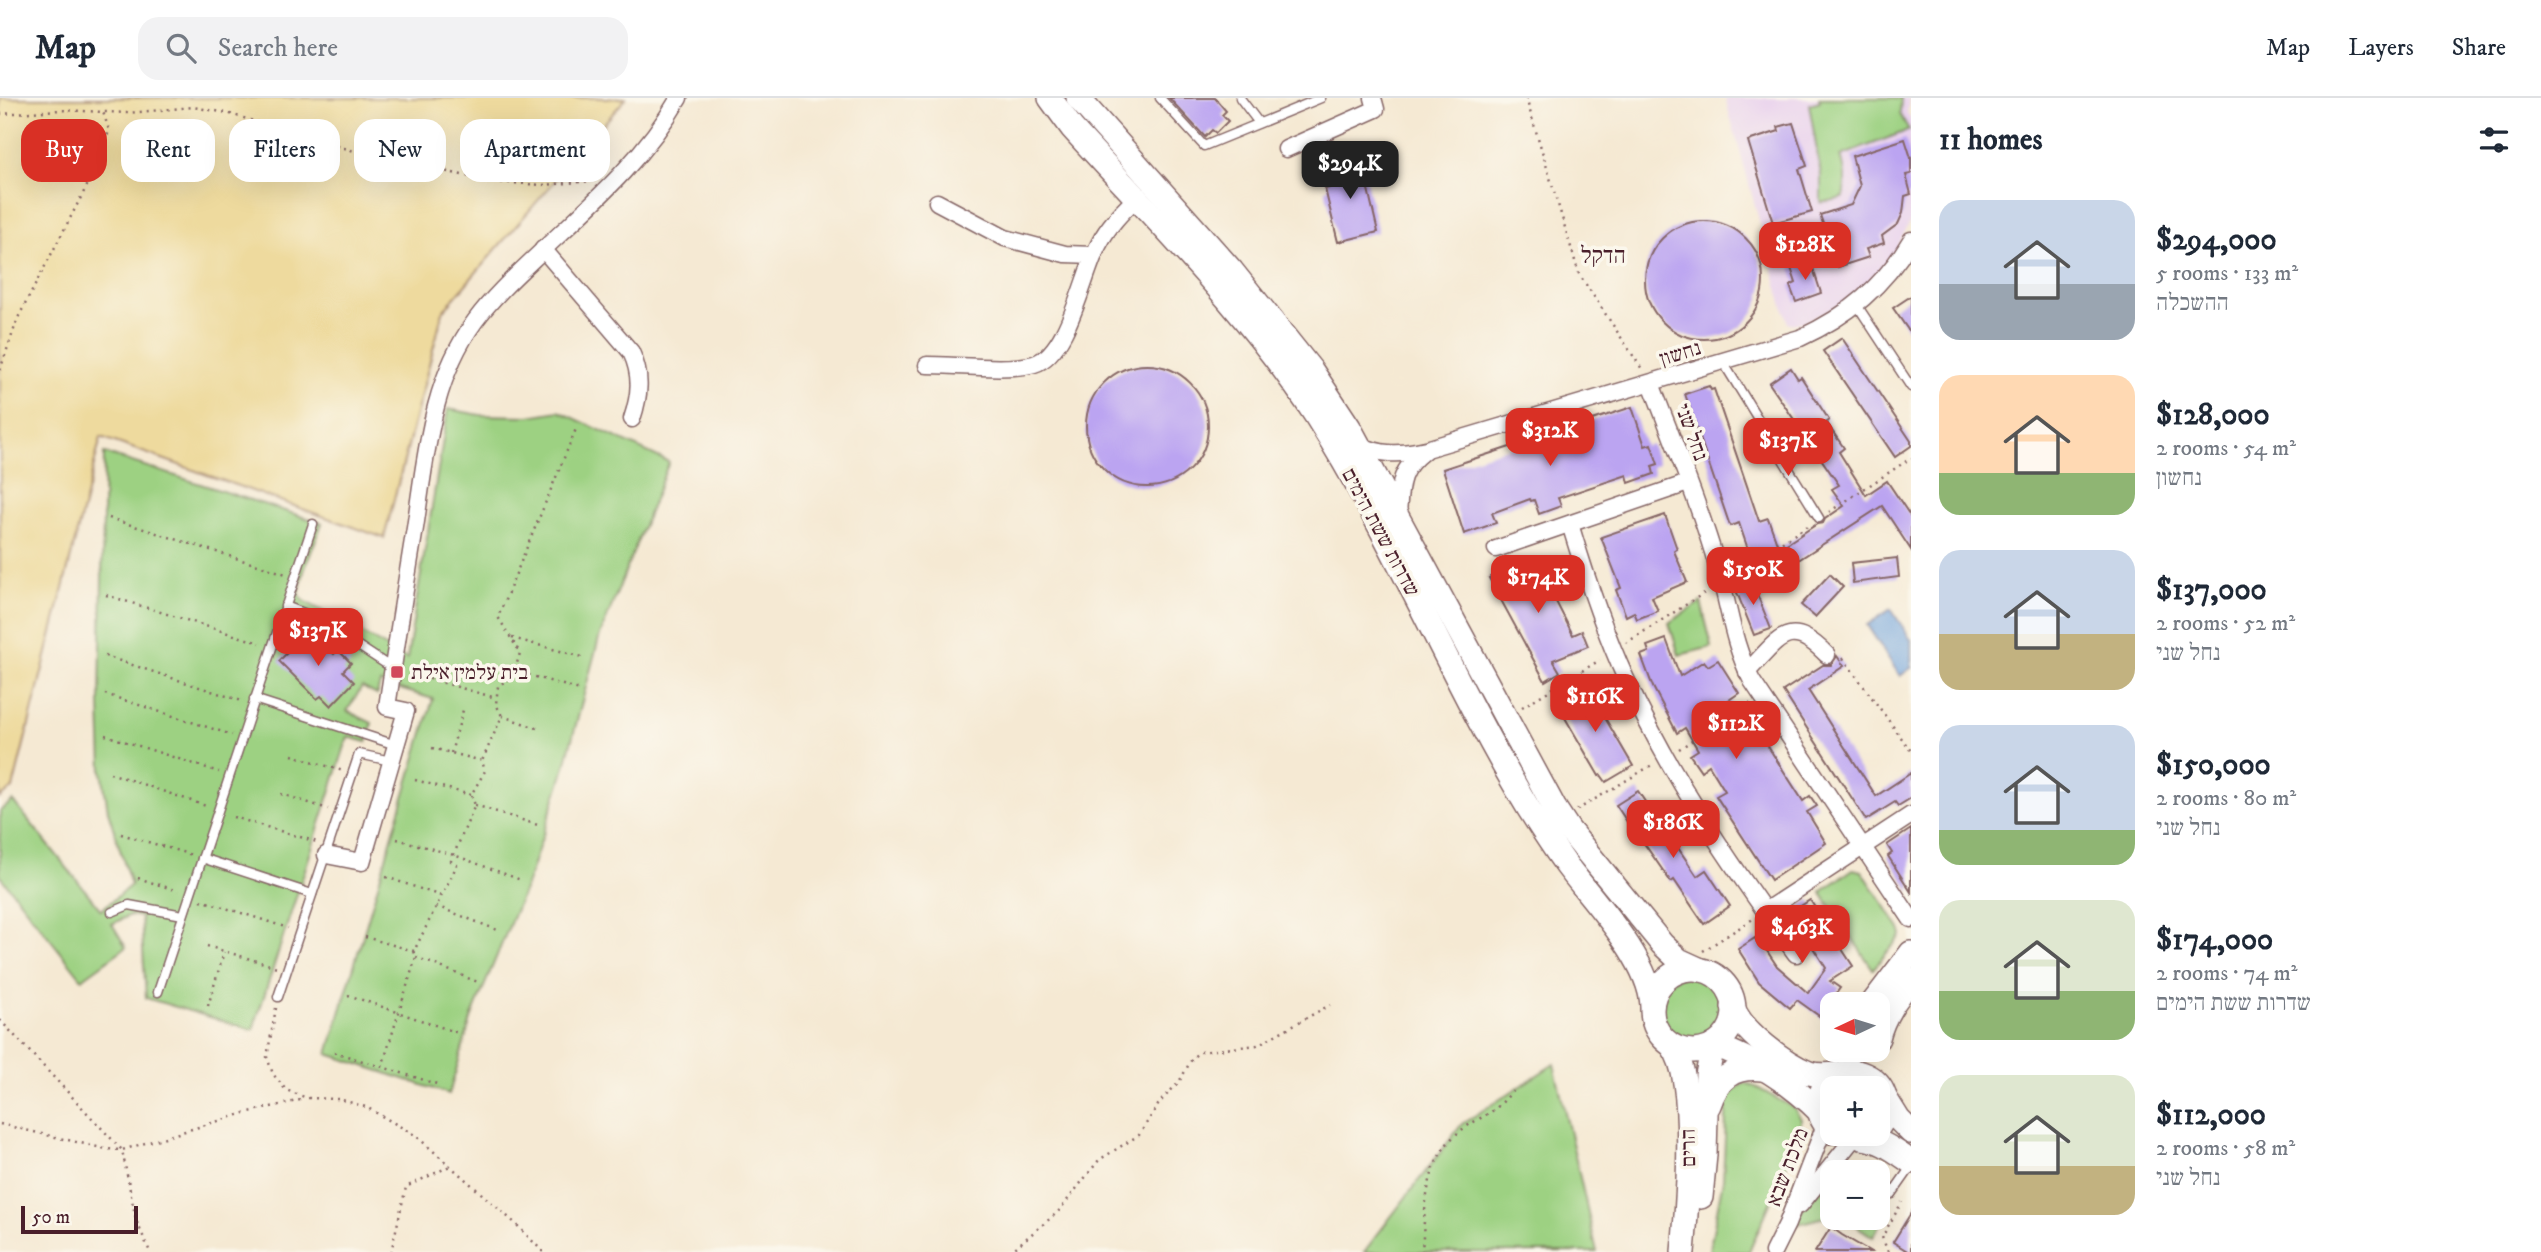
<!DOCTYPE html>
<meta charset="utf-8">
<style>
body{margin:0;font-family:"IM FELL DW Pica","Frank Ruhl Libre",serif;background:#f2f2f3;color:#1f2937;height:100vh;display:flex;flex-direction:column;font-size:26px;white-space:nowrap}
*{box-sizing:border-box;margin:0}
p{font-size:23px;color:#747a83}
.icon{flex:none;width:38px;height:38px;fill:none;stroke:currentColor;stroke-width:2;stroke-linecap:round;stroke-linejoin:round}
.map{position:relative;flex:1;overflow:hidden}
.details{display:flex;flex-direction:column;background:#fff;width:630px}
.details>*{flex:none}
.guide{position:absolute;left:21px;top:21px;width:665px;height:63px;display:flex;gap:14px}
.needle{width:46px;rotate:266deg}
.controls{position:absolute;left:1820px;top:894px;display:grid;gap:14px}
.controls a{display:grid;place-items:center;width:70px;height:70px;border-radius:14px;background:#fff;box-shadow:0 7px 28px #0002;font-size:35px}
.scale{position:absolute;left:21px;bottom:18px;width:117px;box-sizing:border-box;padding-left:7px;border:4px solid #4a1f2b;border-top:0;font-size:19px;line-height:24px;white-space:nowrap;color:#4a1f2b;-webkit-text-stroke:5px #fbf7ec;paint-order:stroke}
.price{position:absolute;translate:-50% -60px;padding:0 16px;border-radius:14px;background:#d93025;color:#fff;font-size:23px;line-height:46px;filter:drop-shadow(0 2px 4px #0008)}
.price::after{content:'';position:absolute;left:50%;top:42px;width:21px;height:16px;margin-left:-10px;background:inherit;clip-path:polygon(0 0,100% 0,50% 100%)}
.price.on{background:#222;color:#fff}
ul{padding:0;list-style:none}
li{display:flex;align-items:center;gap:21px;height:175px;padding:0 28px}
li span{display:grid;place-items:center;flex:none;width:196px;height:140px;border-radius:21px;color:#555}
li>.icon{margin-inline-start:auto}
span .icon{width:84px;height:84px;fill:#fffc;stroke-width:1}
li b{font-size:30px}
h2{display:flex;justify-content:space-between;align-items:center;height:84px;padding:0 28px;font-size:30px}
.tag{padding:0 24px;border-radius:21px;background:#fff;box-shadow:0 7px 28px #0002;font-size:24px;line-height:63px}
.tag.on{background:#d93025;color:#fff}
header{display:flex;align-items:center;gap:42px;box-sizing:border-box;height:98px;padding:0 35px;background:#fff;border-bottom:2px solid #e0e1e3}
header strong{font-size:33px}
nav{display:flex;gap:38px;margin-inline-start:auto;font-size:24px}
.search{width:490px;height:63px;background:#f2f2f3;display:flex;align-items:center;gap:18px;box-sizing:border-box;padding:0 24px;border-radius:21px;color:#747a83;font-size:26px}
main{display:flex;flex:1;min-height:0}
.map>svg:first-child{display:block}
</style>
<header>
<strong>Map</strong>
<div class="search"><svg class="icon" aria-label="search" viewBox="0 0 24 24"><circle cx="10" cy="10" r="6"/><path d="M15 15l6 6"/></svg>Search here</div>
<nav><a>Map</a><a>Layers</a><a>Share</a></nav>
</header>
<main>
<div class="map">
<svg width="1911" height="1154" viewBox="0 0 1911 1154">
<rect width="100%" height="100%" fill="#fbf7ec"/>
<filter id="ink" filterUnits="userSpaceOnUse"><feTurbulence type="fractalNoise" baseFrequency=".0143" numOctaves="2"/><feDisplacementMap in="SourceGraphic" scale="14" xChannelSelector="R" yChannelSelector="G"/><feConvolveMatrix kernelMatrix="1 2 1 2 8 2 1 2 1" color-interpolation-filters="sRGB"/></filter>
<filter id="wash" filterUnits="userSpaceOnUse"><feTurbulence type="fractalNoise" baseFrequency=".00686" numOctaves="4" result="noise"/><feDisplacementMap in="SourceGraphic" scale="28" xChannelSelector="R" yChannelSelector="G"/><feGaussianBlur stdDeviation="1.57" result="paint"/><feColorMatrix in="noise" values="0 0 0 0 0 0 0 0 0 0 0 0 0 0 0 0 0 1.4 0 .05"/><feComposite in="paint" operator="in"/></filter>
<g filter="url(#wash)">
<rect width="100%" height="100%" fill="#f5e9d3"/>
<!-- built -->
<path fill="#e9d2ed" d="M 1725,0 L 1909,0 L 1907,15 L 1911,22 L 1911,122 L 1892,158 L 1867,186 L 1841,207 L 1803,224 L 1788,226 Z"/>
<!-- green -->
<g fill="#9dd182" stroke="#747856" stroke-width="2">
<path d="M 1819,0 L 1901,0 L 1900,16 L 1909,32 L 1841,58 C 1846,74 1846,84 1843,100 L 1821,105 L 1821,77 L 1809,6 L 1820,3 Z"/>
<path d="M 448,311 L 480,317 L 529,318 L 559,313 L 669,364 L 599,540 L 562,679 L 528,782 L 472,918 L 449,996 L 328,956 L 433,601 L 380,585 L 377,597 L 362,589 L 347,613 L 372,625 L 367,644 L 348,639 L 253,932 L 146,900 L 141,819 L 130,817 L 112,826 L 126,849 L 82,881 L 0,778 L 0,713 L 13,703 L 101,812 L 131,787 L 108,713 L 102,673 L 100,604 L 104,355 L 322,425 L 304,473 L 299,496 L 303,502 L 407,561 Z"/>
<path d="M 1701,504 L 1712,549 L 1679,557 L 1669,525 Z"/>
<path d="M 1853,771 L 1862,773 L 1900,831 L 1902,837 L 1873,871 L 1821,794 Z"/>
<circle cx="1693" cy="912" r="36"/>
<path d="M 1554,966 L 1597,1154 L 1364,1154 L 1462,1026 Z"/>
<path d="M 1745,985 L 1752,987 L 1794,1010 L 1801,1021 L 1800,1036 L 1749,1154 L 1709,1154 L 1723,1082 L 1727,999 L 1736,990 Z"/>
<path d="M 1823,1089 L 1829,1100 L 1832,1099 L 1832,1117 L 1795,1127 L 1802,1111 Z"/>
<path d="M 1878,1112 L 1885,1116 L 1873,1139 L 1845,1120 L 1878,1120 Z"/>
</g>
<!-- sand -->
<path fill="#eeda9e" stroke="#9c7c64" stroke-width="2" d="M 0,0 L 626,0 L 443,213 L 384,440 L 101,339 L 13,690 L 0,700 Z"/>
<!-- water -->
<path fill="#6ea1da" stroke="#5c6082" stroke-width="2" d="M 1891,511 L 1911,542 L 1911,570 L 1900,578 L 1867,527 Z"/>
<g id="blocks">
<!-- building -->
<g fill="#bba4f1">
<path d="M 1169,0 L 1215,0 L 1226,13 L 1222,17 L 1228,23 L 1216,35 L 1212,32 L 1205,39 Z"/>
<path d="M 1793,25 L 1807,68 L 1799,71 L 1812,114 L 1773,125 L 1748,43 L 1779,33 L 1778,29 Z"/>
<path d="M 1905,41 L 1911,60 L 1911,76 L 1906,77 L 1911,96 L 1905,98 L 1903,115 L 1898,126 L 1882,138 L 1884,145 L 1866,151 L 1869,159 L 1838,169 L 1820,117 L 1851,107 L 1860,88 L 1852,58 Z"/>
<path d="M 1361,61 L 1378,134 L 1338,144 L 1325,91 L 1329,90 L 1324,70 Z"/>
<circle cx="1704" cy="182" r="59"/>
<path d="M 1811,164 L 1821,195 L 1796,204 L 1790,188 L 1796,185 L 1791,170 Z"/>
<path d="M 1911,198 L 1911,236 L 1893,210 Z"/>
<path d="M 1842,240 L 1911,343 L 1911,348 L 1895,359 L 1823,253 Z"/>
<circle cx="1147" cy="328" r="61"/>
<path d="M 1791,270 L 1798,281 L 1801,279 L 1829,322 L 1826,324 L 1844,350 L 1839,354 L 1866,397 L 1887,383 L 1911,419 L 1911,452 L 1882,408 L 1766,483 L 1752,463 L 1739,425 L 1730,428 L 1685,296 L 1709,288 L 1711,292 L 1714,291 L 1759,423 L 1768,420 L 1779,451 L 1817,426 L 1823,425 L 1825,421 L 1844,408 L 1832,391 L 1839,387 L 1769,285 Z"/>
<path d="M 1632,309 L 1645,348 L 1651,346 L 1658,366 L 1652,368 L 1654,376 L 1629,385 L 1627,377 L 1558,400 L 1561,408 L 1539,416 L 1534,402 L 1531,403 L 1530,401 L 1492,415 L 1496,425 L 1464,436 L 1443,371 Z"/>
<path d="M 1665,417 L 1677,451 L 1674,453 L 1687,484 L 1652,499 L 1658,513 L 1637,521 L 1634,514 L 1626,518 L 1616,492 L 1621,490 L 1601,439 Z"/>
<path d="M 1551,460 L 1562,484 L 1549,490 L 1573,537 L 1582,533 L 1588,548 L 1553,562 L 1560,574 L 1545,583 L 1489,480 L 1504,472 L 1508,480 Z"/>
<path d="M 1897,460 L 1899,479 L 1853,485 L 1851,465 Z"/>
<path d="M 1830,476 L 1843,489 L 1815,519 L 1801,507 Z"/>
<path d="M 1751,481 L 1771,531 L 1754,537 L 1734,487 Z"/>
<path d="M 310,532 L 334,556 L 338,552 L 351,565 L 343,573 L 354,584 L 331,608 L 321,598 L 317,601 L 279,563 Z"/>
<path d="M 1666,541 L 1680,578 L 1704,563 L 1708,568 L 1718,562 L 1739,595 L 1729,602 L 1745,622 L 1749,619 L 1803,703 L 1810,698 L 1817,708 L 1807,714 L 1826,745 L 1771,782 L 1716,698 L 1725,693 L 1709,667 L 1701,673 L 1690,657 L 1698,652 L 1685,630 L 1677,635 L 1653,589 L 1641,557 L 1649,554 L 1647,548 Z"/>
<path d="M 1837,558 L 1844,568 L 1808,592 L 1876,698 L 1911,675 L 1911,700 L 1898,708 L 1895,704 L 1866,722 L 1783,593 L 1823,567 L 1831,567 Z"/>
<path d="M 1584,584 L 1633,668 L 1606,684 L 1601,677 L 1599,678 L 1557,606 L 1572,597 L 1570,593 Z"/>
<path d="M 1638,693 L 1668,739 L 1670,738 L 1697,778 L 1706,772 L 1730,808 L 1704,826 L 1674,782 L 1671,784 L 1641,741 L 1639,742 L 1616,707 Z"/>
<path d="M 1911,731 L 1911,794 L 1888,758 L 1892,755 L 1887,747 Z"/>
<path d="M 1810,802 L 1853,868 L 1830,883 L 1840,890 L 1826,910 L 1832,915 L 1829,925 L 1797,902 L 1790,910 L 1759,884 L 1738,851 L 1755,840 L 1758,845 L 1761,844 L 1777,868 L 1808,895 L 1826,870 L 1794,820 L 1797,819 L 1793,813 Z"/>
<path d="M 1911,1115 L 1911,1154 L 1909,1154 L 1893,1144 Z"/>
<path d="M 1831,1129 L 1842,1137 L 1871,1154 L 1815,1154 Z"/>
</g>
</g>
</g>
<g filter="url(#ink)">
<use href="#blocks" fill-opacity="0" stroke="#866666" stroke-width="2"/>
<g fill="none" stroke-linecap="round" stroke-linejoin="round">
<defs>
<g id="lane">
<path d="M 1160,0 L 1204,48 L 1321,0"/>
<path d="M 1240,0 L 1259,25"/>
<path d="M 1857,207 L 1911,289"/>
<path d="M 1723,264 L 1819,420"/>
<path d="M 285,508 L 314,519 L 392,570"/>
<path d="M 254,601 L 396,647"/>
<path d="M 202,760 L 312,796"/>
<path d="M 112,814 L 129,807 L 183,817"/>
<path d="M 158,894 L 313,426"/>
<path d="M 278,899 L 359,656 L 391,663"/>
<path d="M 1878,1087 L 1892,1096 L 1911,1069"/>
</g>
<g id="street">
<path d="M 1286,51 L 1376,11 L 1373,0"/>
<path d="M 937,104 L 1005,140 L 1065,156 L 1094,157"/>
<path d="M 543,151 L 631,254 C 642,277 640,297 632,321"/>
<path d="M 927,267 C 954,267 1011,273 1034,266 C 1069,256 1083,175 1099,146 C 1108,128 1122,114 1136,100"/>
<path d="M 1651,285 C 1674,346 1700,408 1718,471 C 1730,511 1732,544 1752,583 L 1911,821"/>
<path d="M 1358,346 C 1381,358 1400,357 1426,351 L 1800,240 C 1848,218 1884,188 1911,142"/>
<path d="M 1398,419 C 1400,388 1398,373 1424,353"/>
<path d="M 1570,426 C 1586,479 1603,531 1626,581 C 1671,679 1732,769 1796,856"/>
<path d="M 1496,451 L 1688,385"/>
<path d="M 1747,574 C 1778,543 1788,517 1827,557"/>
<path d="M 326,757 L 362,764 L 406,613 L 387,609 C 396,549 405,490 415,430 C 426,358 431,283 475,223 C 495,196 521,173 545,150 C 594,104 645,59 679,0"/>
<path d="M 1765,813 L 1911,717"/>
<path d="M 1800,1107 L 1853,1041"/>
<path d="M 1773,1154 L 1787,1126 L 1825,1027"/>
</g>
<g id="secondary">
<path d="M 1050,0 L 1072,30 C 1156,123 1248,213 1316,318 C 1396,444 1452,584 1529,711 C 1541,730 1554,750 1567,768 C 1595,805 1649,861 1652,907"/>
<path d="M 1078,0 L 1232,173 L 1312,273 L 1349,329 L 1554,709 L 1569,732 L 1662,846 L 1679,862 L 1701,872"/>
<circle cx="1693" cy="912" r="41"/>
<path d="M 1872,906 L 1911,855"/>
<path d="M 1733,909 C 1741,933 1786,966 1809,975 C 1819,978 1828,977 1837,976"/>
<path d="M 1878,940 C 1883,918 1897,899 1911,882"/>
<path d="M 1714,947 C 1753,961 1791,985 1820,1014"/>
<path d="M 1672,948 C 1698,981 1687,1110 1683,1154"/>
<path d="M 1886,1001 L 1899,1022 L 1911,1034"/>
<path d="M 1709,1007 C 1718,980 1733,968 1762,971"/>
<path d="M 1832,1034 C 1822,1025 1817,1014 1820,1000 C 1830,947 1911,981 1878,1030"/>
<path d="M 1862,1040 C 1882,1042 1895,1053 1911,1064"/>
<path d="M 1701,1099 L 1705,1057 L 1707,977 L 1713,948"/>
</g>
</defs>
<!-- lane casing -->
<use href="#lane" stroke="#866666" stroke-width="11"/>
<!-- street casing -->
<use href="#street" stroke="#866666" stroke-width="19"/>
<!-- secondary casing -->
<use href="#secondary" stroke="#866666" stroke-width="26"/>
<!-- path -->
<g stroke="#866666" stroke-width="2.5" stroke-dasharray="2 5" stroke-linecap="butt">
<path d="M 1526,0 L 1579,176 L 1642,271"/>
<path d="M 0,16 L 60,12 L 128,15 L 193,9 L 227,15 L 361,55 L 494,84 L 543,87 L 592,83"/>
<path d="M 0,272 L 18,220 L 102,59 L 109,32 L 103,14"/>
<path d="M 1829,414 L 1911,360"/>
<path d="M 109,420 L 286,476"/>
<path d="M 1735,475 L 1809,427"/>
<path d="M 106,497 L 260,545"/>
<path d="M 512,540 L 586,560"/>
<path d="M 1626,545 L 1709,492"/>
<path d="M 105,558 L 242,603"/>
<path d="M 1843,560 L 1911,653"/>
<path d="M 515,573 L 580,592"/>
<path d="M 409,575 L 496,600"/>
<path d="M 105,596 L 232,637"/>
<path d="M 1522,609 L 1600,562"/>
<path d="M 502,618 L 540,631"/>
<path d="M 105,637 L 219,674"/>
<path d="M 432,650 L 482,663"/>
<path d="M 1679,651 L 1750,605"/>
<path d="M 451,655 L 463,612"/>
<path d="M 292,657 L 343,673"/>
<path d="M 110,675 L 206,708"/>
<path d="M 415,682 L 471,697"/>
<path d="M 281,696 L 328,711"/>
<path d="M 475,707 L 541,728"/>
<path d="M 1577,712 L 1652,667"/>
<path d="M 233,719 L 317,744"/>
<path d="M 121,736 L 192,757"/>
<path d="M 397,741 L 454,757 L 521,782"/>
<path d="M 386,779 L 441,798"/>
<path d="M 138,780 L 178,793"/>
<path d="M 201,802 L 288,830"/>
<path d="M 436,808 L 500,833"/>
<path d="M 365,839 L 414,853"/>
<path d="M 207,848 L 277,869"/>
<path d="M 1703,853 L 1753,821"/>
<path d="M 416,859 L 480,885"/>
<path d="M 348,897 L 458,935"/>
<path d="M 208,908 L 224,854"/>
<path d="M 276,910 L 267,959 L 273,976 L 286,992 L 307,1000 L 339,1001 L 366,1009 L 415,1037 L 516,1126 L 543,1154"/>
<path d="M 0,922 L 122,1052 L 136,1122 L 150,1154"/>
<path d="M 334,954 L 440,987"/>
<path d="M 382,969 L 416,859 L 414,853 L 457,767 L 451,763 L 475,707 L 471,697 L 485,673 L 482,663 L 502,618 L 496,606 L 498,588 L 513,579 L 520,555 L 498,519 L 576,331"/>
<path d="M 0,1026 L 106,1051 L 122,1052 L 245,1015 L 305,1001"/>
<path d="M 391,1154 L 406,1089 L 450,1068"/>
<path d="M 1010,1154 L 1058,1114 L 1099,1062 L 1139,1037 L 1160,1004 L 1179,984 L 1193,959 L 1200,954 L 1257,947 L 1330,907"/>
<path d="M 1422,1154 C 1425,1113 1424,1062 1459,1034 C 1470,1025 1484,1019 1495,1011 C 1502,1005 1508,998 1514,992"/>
<path d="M 1888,1154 L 1882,1139 L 1902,1104"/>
</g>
<!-- lane -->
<use href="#lane" stroke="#fff" stroke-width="8"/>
<!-- street -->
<use href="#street" stroke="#fff" stroke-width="16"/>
<!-- secondary -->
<use href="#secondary" stroke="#fff" stroke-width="23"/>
</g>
</g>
<!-- markers -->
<rect fill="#d1495b" stroke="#fbf7ec" stroke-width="2.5" x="390" y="567" width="14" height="14" rx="3.5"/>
<g text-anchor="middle" stroke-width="7" stroke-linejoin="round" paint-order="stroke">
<!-- street labels -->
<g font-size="21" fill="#4a1f2b" stroke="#fbf7ec">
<text transform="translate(1680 255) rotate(-17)" y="7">נחשון</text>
<text transform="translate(1692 334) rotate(70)" y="7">נחל שני</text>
<text transform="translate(1381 434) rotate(62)" y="7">שדרות ששת הימים</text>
<text transform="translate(1688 1050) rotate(-91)" y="7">הרים</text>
<text transform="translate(1787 1069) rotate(-69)" y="7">מלכת שבא</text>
</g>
<!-- poi labels -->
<g font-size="21" fill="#4a1f2b" stroke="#fbf7ec" text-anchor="start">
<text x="411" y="581">בית עלמין אילת</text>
</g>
<!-- neighbourhood labels -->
<g font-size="23" fill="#4a1f2b" stroke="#fbf7ec">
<text x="1603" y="165">הדקל</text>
</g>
</g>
</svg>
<div class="controls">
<a><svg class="needle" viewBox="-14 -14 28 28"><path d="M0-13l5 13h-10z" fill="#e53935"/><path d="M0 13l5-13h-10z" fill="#747a83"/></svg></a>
<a>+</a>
<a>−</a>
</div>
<div class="scale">50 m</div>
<b class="price on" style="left:1350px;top:103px">$294K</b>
<b class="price" style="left:1805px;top:184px">$128K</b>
<b class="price" style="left:1550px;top:370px">$312K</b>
<b class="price" style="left:1788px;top:380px">$137K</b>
<b class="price" style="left:1753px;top:509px">$150K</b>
<b class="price" style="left:1538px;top:517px">$174K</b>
<b class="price" style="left:318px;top:570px">$137K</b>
<b class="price" style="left:1595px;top:636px">$116K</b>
<b class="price" style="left:1736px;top:663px">$112K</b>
<b class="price" style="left:1673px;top:762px">$186K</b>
<b class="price" style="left:1802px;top:867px">$463K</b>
<div class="guide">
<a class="tag on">Buy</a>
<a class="tag">Rent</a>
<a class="tag">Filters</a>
<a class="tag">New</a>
<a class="tag">Apartment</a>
</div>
</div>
<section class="details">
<h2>11 homes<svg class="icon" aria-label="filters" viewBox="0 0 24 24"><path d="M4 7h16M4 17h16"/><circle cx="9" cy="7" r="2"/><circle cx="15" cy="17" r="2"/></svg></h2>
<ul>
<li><span style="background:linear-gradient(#c9d6e8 60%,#9aa5b1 0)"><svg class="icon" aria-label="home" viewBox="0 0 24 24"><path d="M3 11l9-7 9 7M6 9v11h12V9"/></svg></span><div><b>$294,000</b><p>5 rooms · 133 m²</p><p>ההשכלה</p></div></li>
<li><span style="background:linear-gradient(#ffd9b3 70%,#8fb573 0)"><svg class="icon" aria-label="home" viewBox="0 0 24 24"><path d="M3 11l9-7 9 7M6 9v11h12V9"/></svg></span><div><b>$128,000</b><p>2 rooms · 54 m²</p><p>נחשון</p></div></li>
<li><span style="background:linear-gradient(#c9d6e8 60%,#c2b280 0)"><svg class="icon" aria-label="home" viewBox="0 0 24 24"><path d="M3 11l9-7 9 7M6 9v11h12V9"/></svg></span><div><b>$137,000</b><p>2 rooms · 52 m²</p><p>נחל שני</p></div></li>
<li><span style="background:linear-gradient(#c9d6e8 75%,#8fb573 0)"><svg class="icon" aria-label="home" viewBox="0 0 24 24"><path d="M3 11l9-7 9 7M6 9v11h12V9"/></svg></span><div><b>$150,000</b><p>2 rooms · 80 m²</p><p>נחל שני</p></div></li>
<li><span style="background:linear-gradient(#dfe7d0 65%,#8fb573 0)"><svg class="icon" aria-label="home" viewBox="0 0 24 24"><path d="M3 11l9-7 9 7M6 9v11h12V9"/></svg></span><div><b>$174,000</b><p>2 rooms · 74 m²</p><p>שדרות ששת הימים</p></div></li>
<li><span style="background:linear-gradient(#dfe7d0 65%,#c2b280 0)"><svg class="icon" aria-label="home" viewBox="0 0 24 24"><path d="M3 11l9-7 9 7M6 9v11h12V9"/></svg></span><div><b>$112,000</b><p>2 rooms · 58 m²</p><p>נחל שני</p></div></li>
</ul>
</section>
</main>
